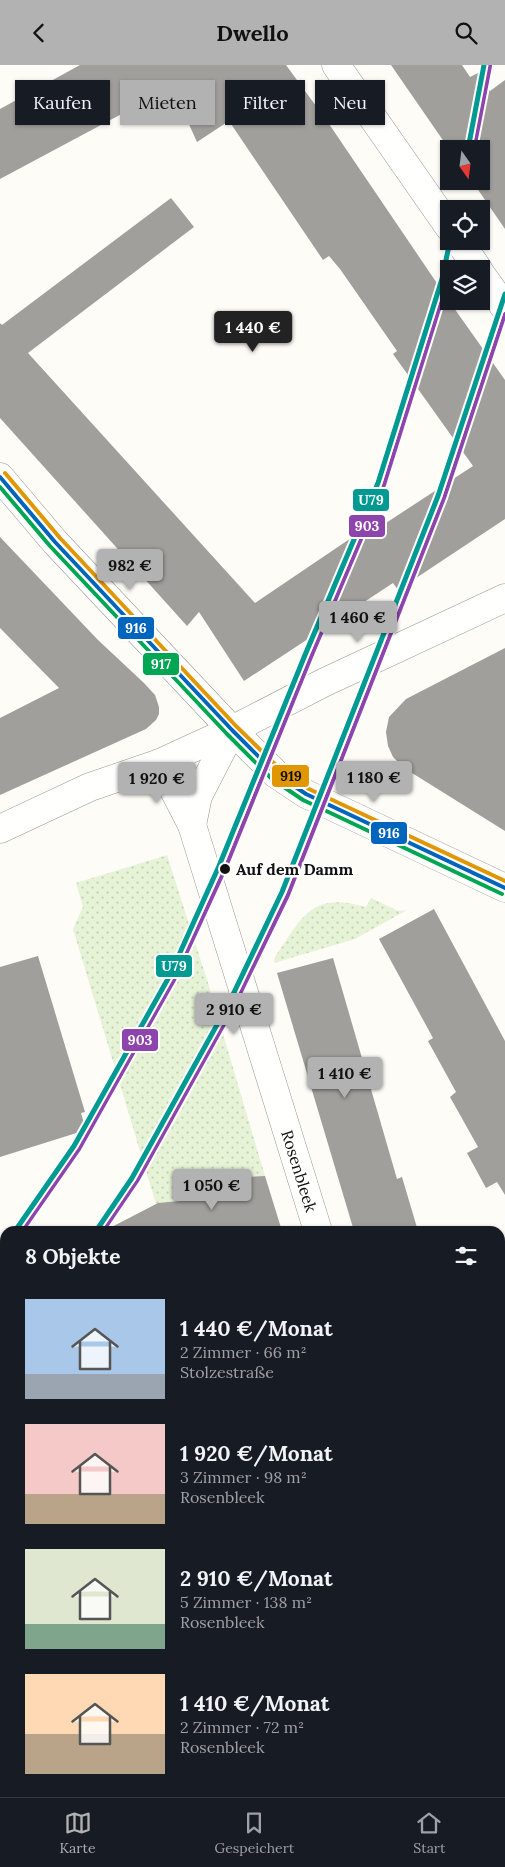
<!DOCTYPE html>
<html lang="de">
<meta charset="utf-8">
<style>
body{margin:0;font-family:Lora,serif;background:#20242c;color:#f1f3f6;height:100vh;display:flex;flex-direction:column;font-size:19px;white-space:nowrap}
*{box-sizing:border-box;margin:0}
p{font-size:16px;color:#9ea1a6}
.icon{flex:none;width:28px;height:28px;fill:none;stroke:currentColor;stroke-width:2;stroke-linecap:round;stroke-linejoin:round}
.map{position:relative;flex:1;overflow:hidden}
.details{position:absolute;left:0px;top:1161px;width:505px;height:571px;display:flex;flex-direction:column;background:#171b24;border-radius:15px 15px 0 0;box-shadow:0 1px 4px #0004}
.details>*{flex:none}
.banner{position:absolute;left:15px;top:15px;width:475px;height:45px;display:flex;gap:10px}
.needle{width:32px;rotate:166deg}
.tools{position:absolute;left:440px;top:75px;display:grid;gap:10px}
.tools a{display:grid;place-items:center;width:50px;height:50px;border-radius:0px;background:#171b24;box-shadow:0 1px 4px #0004;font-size:25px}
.price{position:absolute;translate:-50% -42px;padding:0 11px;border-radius:5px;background:#b2b2b3;color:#111;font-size:16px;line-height:32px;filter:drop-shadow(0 1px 2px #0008)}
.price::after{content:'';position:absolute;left:50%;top:30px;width:15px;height:11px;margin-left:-8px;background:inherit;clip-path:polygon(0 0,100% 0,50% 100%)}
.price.on{background:#222;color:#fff}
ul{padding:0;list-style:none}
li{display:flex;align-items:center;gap:15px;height:125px;padding:0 25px}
li span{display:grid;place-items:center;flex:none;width:140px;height:100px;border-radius:0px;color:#555}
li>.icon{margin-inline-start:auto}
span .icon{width:60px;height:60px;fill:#fffc;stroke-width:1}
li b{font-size:21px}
h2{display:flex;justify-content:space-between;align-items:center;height:60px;padding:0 25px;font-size:21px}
.pill{padding:0 18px;border-radius:0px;background:#171b24;box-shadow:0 1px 4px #0004;font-size:18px;line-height:45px}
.pill.on{background:#b2b2b3;color:#111}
header{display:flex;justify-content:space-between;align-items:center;height:65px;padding:0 25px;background:#b2b2b3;color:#111;font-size:22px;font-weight:800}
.menu{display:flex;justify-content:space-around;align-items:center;height:70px;border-top:1px solid #363941;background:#171b24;font-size:14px;color:#9ea1a6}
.menu a{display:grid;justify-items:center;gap:2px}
.menu .on{color:#b2b2b3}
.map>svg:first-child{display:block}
</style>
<header><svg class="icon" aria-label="back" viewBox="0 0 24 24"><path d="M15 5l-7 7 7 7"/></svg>Dwello<svg class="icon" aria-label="search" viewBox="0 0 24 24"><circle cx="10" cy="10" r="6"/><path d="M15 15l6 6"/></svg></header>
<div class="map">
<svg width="505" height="1732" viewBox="0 0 505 1732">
<defs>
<pattern id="grass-dots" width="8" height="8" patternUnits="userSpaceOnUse" patternTransform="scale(1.25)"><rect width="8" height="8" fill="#e7f3d7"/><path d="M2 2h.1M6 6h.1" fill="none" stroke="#c5cfb8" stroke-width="1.8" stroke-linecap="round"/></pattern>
</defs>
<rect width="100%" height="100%" fill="#fdfcf7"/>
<!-- grass -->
<g fill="url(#grass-dots)">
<path d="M 167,790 L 208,918 L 265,1111 L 243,1112 L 222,1122 L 200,1126 L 180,1136 L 156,1139 L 73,864 L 83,842 L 76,818 Z"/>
<path d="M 371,833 L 398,846 L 407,845 L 355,874 L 274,898 L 275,892 C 302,852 312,826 366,842 Z"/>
</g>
<!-- building -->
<g fill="#a19f9c">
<path d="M 80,0 L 286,0 L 327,56 L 449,236 L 505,315 L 505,454 L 398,525 L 393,518 L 244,616 L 199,547 L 187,561 L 0,353 L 0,258 L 2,260 L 171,133 L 194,162 L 28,288 L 255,538 L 360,467 L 363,473 L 473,401 L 393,289 L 397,286 L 340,204 L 329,191 L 323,195 L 229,56 L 197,77 L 172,22 L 0,114 L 0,44 Z"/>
<path d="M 391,0 L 462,0 L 470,12 L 478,8 L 490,26 L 505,15 L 505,164 L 472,116 L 481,116 L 481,84 L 449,84 Z"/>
<path d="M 0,472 L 98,575 L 144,618 L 155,630 L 159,642 L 159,649 L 156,655 L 146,664 L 0,730 L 0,653 L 59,623 L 0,563 Z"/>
<path d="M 505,583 L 505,766 L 404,703 L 393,692 L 388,681 L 386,667 L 389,652 L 406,634 Z"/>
<path d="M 434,844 L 505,976 L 505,1130 L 497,1117 L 486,1123 L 467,1088 L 478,1082 L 450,1032 L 456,1027 L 428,976 L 433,973 L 379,874 Z"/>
<path d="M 38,891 L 85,1047 L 81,1048 L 86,1065 L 0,1092 L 0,902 Z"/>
<path d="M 333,893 L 397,1114 L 402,1112 L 418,1166 L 354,1166 L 277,908 Z"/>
<path d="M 265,1111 L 282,1166 L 104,1166 L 158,1138 L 180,1136 L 200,1126 L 222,1122 L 243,1112 Z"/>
</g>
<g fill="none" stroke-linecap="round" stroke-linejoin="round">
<defs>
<g id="pedestrian">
<path d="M 500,1671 L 505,1670"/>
<path d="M 301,1732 L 316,1728"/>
</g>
<g id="minor">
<path d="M 336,0 L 449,162"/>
<path d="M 459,176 L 478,204"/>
<path d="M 481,209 L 505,243"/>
<path id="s1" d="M 160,698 L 192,760 L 318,1166"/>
<path d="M 192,760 L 198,731 L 232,665"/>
<path d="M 0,764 L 90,722 L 160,698 L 232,665 L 323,618 L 505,533"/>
<path d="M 0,1367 L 5,1365"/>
</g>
<path id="tertiary" d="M 0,412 L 55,477 L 232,665 L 276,709 L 306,729 L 505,823"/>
</defs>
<!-- pedestrian casing -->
<use href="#pedestrian" stroke="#979795" stroke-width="29"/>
<!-- minor casing -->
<use href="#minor" stroke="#979795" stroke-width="29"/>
<!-- tertiary casing -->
<use href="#tertiary" stroke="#979795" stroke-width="29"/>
<!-- pedestrian -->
<use href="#pedestrian" stroke="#fffffe" stroke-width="28"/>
<!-- minor -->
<use href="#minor" stroke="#fffffe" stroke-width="28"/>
<!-- tertiary -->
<use href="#tertiary" stroke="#fffffe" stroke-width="28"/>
<defs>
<path id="bus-1" d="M 0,412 L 55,477 L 232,665 L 276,709 L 306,729 L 505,823"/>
<path id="bus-2" d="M 0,422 L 50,481 L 227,669 L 272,714 L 303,735 L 502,829"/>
<path id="bus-3" d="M 5,408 L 60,473 L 236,661 L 280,704 L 309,724 L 505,816"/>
</defs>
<!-- bus-1 casing -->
<use href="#bus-1" stroke="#fff" stroke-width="8"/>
<!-- bus-2 casing -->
<use href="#bus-2" stroke="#fff" stroke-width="8"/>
<!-- bus-3 casing -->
<use href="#bus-3" stroke="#fff" stroke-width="8"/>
<!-- bus-1 -->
<use href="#bus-1" stroke="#0065bd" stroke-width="4"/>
<!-- bus-2 -->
<use href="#bus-2" stroke="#00a651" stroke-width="4"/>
<!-- bus-3 -->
<use href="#bus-3" stroke="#e09702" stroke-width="4"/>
<defs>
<g id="tram-1">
<path d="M 474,84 L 490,1"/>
<path d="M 22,1166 L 79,1084 L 174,915 L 225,804 L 311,592 L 384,420 L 449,212"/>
<path d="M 103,1166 L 137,1116 L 233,943 L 288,830 L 444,433 L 505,249"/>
</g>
</defs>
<!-- tram-1 casing -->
<use href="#tram-1" stroke="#fff" stroke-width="8"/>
<!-- tram-1 -->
<use href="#tram-1" stroke="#8e44ad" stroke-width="4"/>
<defs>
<g id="metro-1">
<path d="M 468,84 L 484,0"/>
<path d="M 15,1166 L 74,1081 L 169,912 L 219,801 L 305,590 L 378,418 L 442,214 L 450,176"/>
<path d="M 96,1166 L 132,1113 L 228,940 L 282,827 L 438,431 L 505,229"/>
</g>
</defs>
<!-- metro-1 casing -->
<use href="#metro-1" stroke="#fff" stroke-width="9"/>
<!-- metro-1 -->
<use href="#metro-1" stroke="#009a93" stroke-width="5"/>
</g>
<!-- markers -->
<circle fill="#111" stroke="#fff" stroke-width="2" cx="225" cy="804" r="6"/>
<g text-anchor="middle" stroke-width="5" stroke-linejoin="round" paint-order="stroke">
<!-- stop labels -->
<g font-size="16" font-weight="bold" fill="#111" stroke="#fff" text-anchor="start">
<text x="236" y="810">Auf dem Damm</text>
</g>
<!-- street labels -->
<g font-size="16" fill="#111" stroke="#fff">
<text dy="6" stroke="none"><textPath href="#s1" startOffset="432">Rosenbleek</textPath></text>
</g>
</g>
<g stroke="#fff" stroke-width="2">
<rect x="352" y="423" width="38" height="24" rx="5" fill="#009a93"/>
<rect x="348" y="449" width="38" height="24" rx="5" fill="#8e44ad"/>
<rect x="117" y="551" width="38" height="24" rx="5" fill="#0065bd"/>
<rect x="142" y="587" width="38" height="24" rx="5" fill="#00a651"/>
<rect x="271" y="699" width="39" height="24" rx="5" fill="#e09702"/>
<rect x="370" y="756" width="38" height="24" rx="5" fill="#0065bd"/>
<rect x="155" y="889" width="38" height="24" rx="5" fill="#009a93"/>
<rect x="121" y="963" width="38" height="24" rx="5" fill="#8e44ad"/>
</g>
<g font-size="14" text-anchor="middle" font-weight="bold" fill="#fff">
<text x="371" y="440">U79</text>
<text x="367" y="466">903</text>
<text x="136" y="568">916</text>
<text x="161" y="604">917</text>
<text x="389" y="773">916</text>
<text x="174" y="906">U79</text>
<text x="140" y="980">903</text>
</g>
<g font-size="14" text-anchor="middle" font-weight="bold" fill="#111">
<text x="291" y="716">919</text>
</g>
</svg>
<div class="tools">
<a><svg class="needle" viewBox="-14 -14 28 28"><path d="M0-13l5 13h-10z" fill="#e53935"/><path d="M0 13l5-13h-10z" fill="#9ea1a6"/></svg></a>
<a><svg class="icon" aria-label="locate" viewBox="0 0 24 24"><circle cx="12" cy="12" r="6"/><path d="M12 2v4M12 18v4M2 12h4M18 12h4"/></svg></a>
<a><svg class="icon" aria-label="layers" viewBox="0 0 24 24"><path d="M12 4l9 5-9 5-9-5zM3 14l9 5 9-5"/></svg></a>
</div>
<b class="price on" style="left:253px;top:288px">1 440 €</b>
<b class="price" style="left:130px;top:526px">982 €</b>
<b class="price" style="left:358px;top:578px">1 460 €</b>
<b class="price" style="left:374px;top:738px">1 180 €</b>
<b class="price" style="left:157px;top:739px">1 920 €</b>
<b class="price" style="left:234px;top:970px">2 910 €</b>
<b class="price" style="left:345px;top:1034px">1 410 €</b>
<b class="price" style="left:212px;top:1146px">1 050 €</b>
<div class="banner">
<a class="pill">Kaufen</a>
<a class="pill on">Mieten</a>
<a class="pill">Filter</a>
<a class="pill">Neu</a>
</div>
<section class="details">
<h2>8 Objekte<svg class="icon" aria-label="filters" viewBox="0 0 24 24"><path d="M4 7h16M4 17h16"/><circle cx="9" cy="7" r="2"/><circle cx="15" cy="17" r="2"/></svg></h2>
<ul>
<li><span style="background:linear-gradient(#a9c7e8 75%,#9aa5b1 0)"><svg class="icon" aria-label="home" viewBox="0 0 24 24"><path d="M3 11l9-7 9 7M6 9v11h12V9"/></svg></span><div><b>1 440 €/Monat</b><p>2 Zimmer · 66 m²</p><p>Stolzestraße</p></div></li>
<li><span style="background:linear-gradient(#f6c9c9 70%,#b9a48a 0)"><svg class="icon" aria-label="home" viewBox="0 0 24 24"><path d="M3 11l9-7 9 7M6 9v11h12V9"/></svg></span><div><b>1 920 €/Monat</b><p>3 Zimmer · 98 m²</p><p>Rosenbleek</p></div></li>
<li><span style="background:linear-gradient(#dfe7d0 75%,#7fa58c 0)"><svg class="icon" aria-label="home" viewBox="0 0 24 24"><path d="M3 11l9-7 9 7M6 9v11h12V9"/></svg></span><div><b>2 910 €/Monat</b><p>5 Zimmer · 138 m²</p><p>Rosenbleek</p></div></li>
<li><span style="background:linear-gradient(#ffd9b3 60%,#b9a48a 0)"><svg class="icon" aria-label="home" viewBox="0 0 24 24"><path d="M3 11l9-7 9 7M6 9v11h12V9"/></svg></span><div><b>1 410 €/Monat</b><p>2 Zimmer · 72 m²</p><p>Rosenbleek</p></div></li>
</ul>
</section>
</div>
<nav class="menu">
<a class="on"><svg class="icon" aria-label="map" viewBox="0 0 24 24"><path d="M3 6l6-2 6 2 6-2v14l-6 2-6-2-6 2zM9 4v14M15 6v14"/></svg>Karte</a>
<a><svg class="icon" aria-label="saved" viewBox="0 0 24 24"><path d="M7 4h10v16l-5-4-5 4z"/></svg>Gespeichert</a>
<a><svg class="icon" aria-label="home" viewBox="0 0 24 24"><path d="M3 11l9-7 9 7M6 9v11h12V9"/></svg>Start</a>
</nav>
